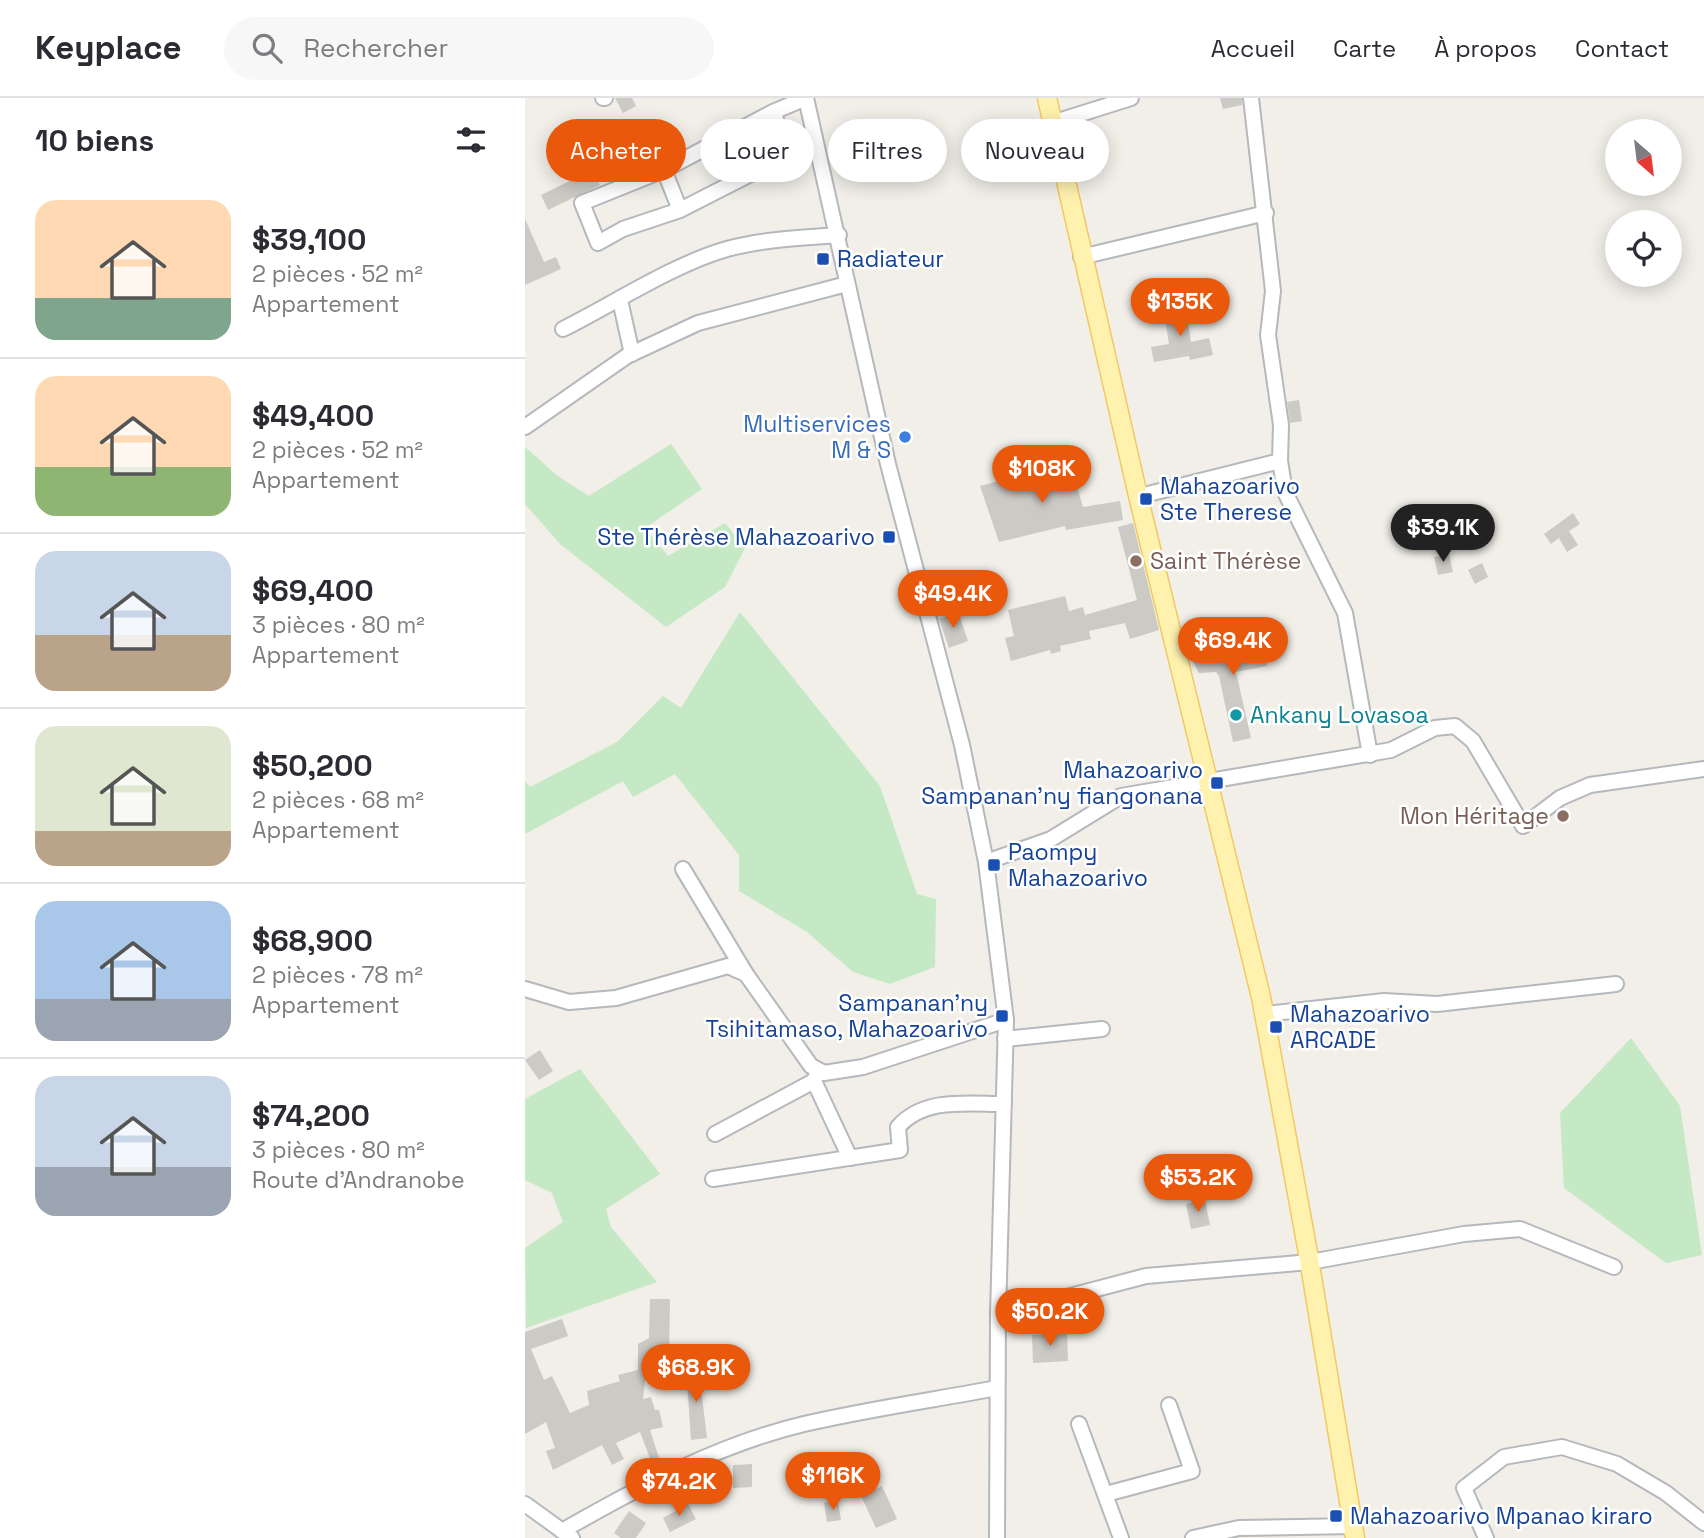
<!DOCTYPE html>
<html lang="fr">
<meta charset="utf-8">
<style>
body{margin:0;font-family:"Space Grotesk",sans-serif;background:#f7f7f7;color:#2b2b33;height:100vh;display:flex;flex-direction:column;font-size:26px;white-space:nowrap}
*{box-sizing:border-box;margin:0}
p{font-size:23px;color:#7c7c81}
.icon{flex:none;width:38px;height:38px;fill:none;stroke:currentColor;stroke-width:2;stroke-linecap:round;stroke-linejoin:round}
.map{position:relative;flex:1;overflow:hidden}
.details{display:flex;flex-direction:column;background:#fff;width:525px}
.details>*{flex:none}
.banner{position:absolute;left:21px;top:21px;width:665px;height:63px;display:flex;gap:14px}
.needle{width:46px;rotate:152deg}
.buttons{position:absolute;left:1080px;top:21px;display:grid;gap:14px}
.buttons a{display:grid;place-items:center;width:77px;height:77px;border-radius:50%;background:#fff;box-shadow:0 4px 18px #0003;font-size:35px}
.price{position:absolute;translate:-50% -60px;padding:0 16px;border-radius:24px;background:#ea580c;color:#fff;font-size:23px;line-height:46px;filter:drop-shadow(0 2px 4px #0008)}
.price::after{content:'';position:absolute;left:50%;top:42px;width:21px;height:16px;margin-left:-10px;background:inherit;clip-path:polygon(0 0,100% 0,50% 100%)}
.price.active{background:#222;color:#fff}
ul{padding:0;list-style:none}
li{display:flex;align-items:center;gap:21px;height:175px;padding:0 35px}
li+li{border-top:2px solid #e1e1e2}
li span{display:grid;place-items:center;flex:none;width:196px;height:140px;border-radius:21px;color:#555}
li>.icon{margin-inline-start:auto}
span .icon{width:84px;height:84px;fill:#fffc;stroke-width:1}
li b{font-size:30px}
h2{display:flex;justify-content:space-between;align-items:center;height:84px;padding:0 35px;font-size:30px}
.tag{padding:0 24px;border-radius:32px;background:#fff;box-shadow:0 4px 18px #0003;font-size:24px;line-height:63px}
.tag.active{background:#ea580c;color:#fff}
header{display:flex;align-items:center;gap:42px;box-sizing:border-box;height:98px;padding:0 35px;background:#fff;border-bottom:2px solid #e1e1e2}
header strong{font-size:33px}
nav{display:flex;gap:38px;margin-inline-start:auto;font-size:24px}
.search{width:490px;height:63px;background:#f7f7f7;display:flex;align-items:center;gap:18px;box-sizing:border-box;padding:0 24px;border-radius:38px;color:#7c7c81;font-size:26px}
main{display:flex;flex:1;min-height:0}
.map>svg:first-child{display:block}
</style>
<header>
<strong>Keyplace</strong>
<div class="search"><svg class="icon" aria-label="search" viewBox="0 0 24 24"><circle cx="10" cy="10" r="6"/><path d="M15 15l6 6"/></svg>Rechercher</div>
<nav><a>Accueil</a><a>Carte</a><a>À propos</a><a>Contact</a></nav>
</header>
<main>
<section class="details">
<h2>10 biens<svg class="icon" aria-label="filters" viewBox="0 0 24 24"><path d="M4 7h16M4 17h16"/><circle cx="9" cy="7" r="2"/><circle cx="15" cy="17" r="2"/></svg></h2>
<ul>
<li><span style="background:linear-gradient(#ffd9b3 70%,#7fa58c 0)"><svg class="icon" aria-label="home" viewBox="0 0 24 24"><path d="M3 11l9-7 9 7M6 9v11h12V9"/></svg></span><div><b>$39,100</b><p>2 pièces · 52 m²</p><p>Appartement</p></div></li>
<li><span style="background:linear-gradient(#ffd9b3 65%,#8fb573 0)"><svg class="icon" aria-label="home" viewBox="0 0 24 24"><path d="M3 11l9-7 9 7M6 9v11h12V9"/></svg></span><div><b>$49,400</b><p>2 pièces · 52 m²</p><p>Appartement</p></div></li>
<li><span style="background:linear-gradient(#c9d6e8 60%,#b9a48a 0)"><svg class="icon" aria-label="home" viewBox="0 0 24 24"><path d="M3 11l9-7 9 7M6 9v11h12V9"/></svg></span><div><b>$69,400</b><p>3 pièces · 80 m²</p><p>Appartement</p></div></li>
<li><span style="background:linear-gradient(#dfe7d0 75%,#b9a48a 0)"><svg class="icon" aria-label="home" viewBox="0 0 24 24"><path d="M3 11l9-7 9 7M6 9v11h12V9"/></svg></span><div><b>$50,200</b><p>2 pièces · 68 m²</p><p>Appartement</p></div></li>
<li><span style="background:linear-gradient(#a9c7e8 70%,#9aa5b1 0)"><svg class="icon" aria-label="home" viewBox="0 0 24 24"><path d="M3 11l9-7 9 7M6 9v11h12V9"/></svg></span><div><b>$68,900</b><p>2 pièces · 78 m²</p><p>Appartement</p></div></li>
<li><span style="background:linear-gradient(#c9d6e8 65%,#9aa5b1 0)"><svg class="icon" aria-label="home" viewBox="0 0 24 24"><path d="M3 11l9-7 9 7M6 9v11h12V9"/></svg></span><div><b>$74,200</b><p>3 pièces · 80 m²</p><p>Route d'Andranobe</p></div></li>
</ul>
</section>
<div class="map">
<svg width="1179" height="1440" viewBox="0 0 1179 1440">
<rect width="100%" height="100%" fill="#f1efe8"/>
<!-- green -->
<g fill="#c5e8c5">
<path d="M 146,346 L 177,391 L 120,430 L 143,458 L 200,425 L 220,450 L 200,489 L 141,529 L 35,446 L 0,406 L 0,349 L 34,379 L 64,398 Z"/>
<path d="M 215,514 L 355,688 L 392,796 L 411,801 L 410,869 L 365,886 L 328,874 L 282,834 L 214,793 L 214,757 L 150,676 L 108,699 L 98,683 L 0,736 L 0,683 L 5,689 L 92,644 L 138,598 L 156,610 Z"/>
<path d="M 1106,940 L 1155,1008 L 1177,1157 L 1141,1165 L 1039,1090 L 1035,1015 Z"/>
<path d="M 55,971 L 135,1076 L 81,1111 L 86,1129 L 132,1184 L 1,1230 L 0,1150 L 38,1124 L 27,1095 L 0,1082 L 0,1001 Z"/>
</g>
<!-- building -->
<g fill="#cccac5">
<path d="M 90,0 L 107,0 L 111,8 L 98,15 Z"/>
<path d="M 695,0 L 717,0 L 717,7 L 698,11 Z"/>
<path d="M 67,72 L 75,87 L 23,112 L 16,97 Z"/>
<path d="M 0,121 L 19,164 L 31,159 L 36,171 L 0,187 Z"/>
<path d="M 660,205 L 666,244 L 684,240 L 688,257 L 665,262 L 664,258 L 629,264 L 626,249 L 644,246 L 638,209 Z"/>
<path d="M 774,302 L 777,323 L 765,325 L 762,304 Z"/>
<path d="M 535,366 L 538,377 L 548,374 L 558,409 L 595,403 L 598,422 L 541,432 L 540,428 L 474,444 L 455,388 Z"/>
<path d="M 938,407 L 945,422 L 924,431 L 917,416 Z"/>
<path d="M 1048,415 L 1055,426 L 1044,433 L 1053,447 L 1042,454 L 1034,440 L 1026,446 L 1019,436 Z"/>
<path d="M 900,420 L 902,438 L 887,440 L 885,422 Z"/>
<path d="M 608,425 L 634,532 L 605,541 L 600,525 L 564,533 L 566,541 L 535,548 L 536,553 L 526,556 L 525,552 L 486,563 L 480,540 L 489,538 L 483,512 L 540,498 L 544,513 L 558,509 L 560,517 L 612,502 L 593,429 Z"/>
<path d="M 924,456 L 928,474 L 913,477 L 909,459 Z"/>
<path d="M 957,465 L 963,479 L 950,486 L 943,472 Z"/>
<path d="M 433,514 L 443,543 L 424,550 L 414,521 Z"/>
<path d="M 736,539 L 742,568 L 711,574 L 726,640 L 708,644 L 694,578 L 691,574 L 674,575 L 667,561 L 673,552 Z"/>
<path d="M 15,952 L 28,973 L 14,982 L 0,962 Z"/>
<path d="M 680,1102 L 685,1127 L 666,1131 L 661,1106 Z"/>
<path d="M 125,1201 L 145,1201 L 144,1260 L 126,1262 L 126,1274 L 121,1274 L 118,1301 L 126,1299 L 130,1312 L 134,1312 L 138,1329 L 125,1332 L 134,1360 L 126,1363 L 115,1334 L 91,1345 L 99,1361 L 87,1367 L 77,1347 L 28,1372 L 21,1353 L 30,1350 L 21,1324 L 0,1336 L 0,1234 L 37,1221 L 43,1238 L 6,1251 L 19,1282 L 27,1278 L 45,1315 L 64,1307 L 62,1293 L 95,1283 L 93,1277 L 113,1272 L 113,1246 L 124,1240 Z"/>
<path d="M 542,1235 L 543,1263 L 508,1265 L 507,1237 Z"/>
<path d="M 173,1266 L 182,1340 L 166,1342 L 161,1267 Z"/>
<path d="M 227,1366 L 227,1389 L 208,1390 L 208,1367 Z"/>
<path d="M 357,1388 L 372,1421 L 351,1430 L 336,1398 Z"/>
<path d="M 313,1403 L 316,1422 L 302,1424 L 299,1405 Z"/>
<path d="M 163,1406 L 171,1421 L 145,1434 L 138,1420 Z"/>
<path d="M 104,1413 L 121,1425 L 111,1440 L 96,1440 L 89,1435 Z"/>
</g>
<g fill="none" stroke-linecap="round" stroke-linejoin="round">
<defs>
<g id="minor">
<path d="M 78,0 L 80,0"/>
<path d="M 281,0 L 363,366 L 437,647 L 461,764 L 481,922 L 473,1217 L 472,1440"/>
<path d="M 248,14 C 257,35 260,50 243,67 L 155,112 L 98,131 L 73,145 L 57,105 L 139,72 L 248,14 L 281,0"/>
<path d="M 527,25 L 606,0"/>
<path d="M 139,72 L 155,112"/>
<path d="M 556,159 L 741,115"/>
<path d="M 95,202 L 107,256"/>
<path d="M 38,231 C 88,206 149,166 202,151 C 239,141 277,140 314,137"/>
<path d="M 0,329 L 102,258 L 173,225 L 322,186"/>
<path d="M 755,363 L 760,394 L 820,515 L 845,657"/>
<path d="M 615,398 L 755,363 L 756,327 L 743,237 L 748,193 L 726,0"/>
<path d="M 461,764 L 526,741 L 596,698 L 866,652 L 910,630 L 930,628 L 948,643 L 998,728 L 1035,700 L 1065,687 L 1179,671"/>
<path d="M 158,771 L 221,876"/>
<path d="M 0,891 L 44,904 L 91,900 L 203,868 L 221,876 L 286,968 L 299,975 L 338,969 L 481,922"/>
<path d="M 740,916 L 859,903 L 912,906 L 1091,886"/>
<path d="M 480,941 L 577,931"/>
<path d="M 292,976 L 289,983 L 325,1060"/>
<path d="M 190,1036 L 289,983"/>
<path d="M 188,1081 L 375,1052 L 373,1029 C 399,999 443,1006 479,1006"/>
<path d="M 473,1217 L 621,1178 L 785,1164 L 939,1136 L 995,1131 L 1089,1169"/>
<path d="M 554,1326 L 596,1440"/>
<path d="M 581,1396 L 667,1373 L 644,1307"/>
<path d="M 0,1406 L 47,1440"/>
<path d="M 37,1433 C 112,1390 194,1346 279,1326 C 343,1311 408,1302 472,1290"/>
<path d="M 668,1440 L 714,1430 L 828,1428"/>
<path d="M 961,1440 L 939,1390 L 979,1359 L 1037,1349 L 1092,1366 L 1141,1395 L 1179,1425"/>
</g>
<path id="major" d="M 522,0 L 614,402 L 736,899 L 783,1155 L 830,1440"/>
</defs>
<!-- minor casing -->
<use href="#minor" stroke="#b5b8bc" stroke-width="18"/>
<!-- major casing -->
<use href="#major" stroke="#f2c960" stroke-width="21"/>
<!-- minor -->
<use href="#minor" stroke="#fff" stroke-width="14"/>
<!-- major -->
<use href="#major" stroke="#fff2af" stroke-width="18"/>
</g>
<!-- markers -->
<g fill="#1a4fb4" stroke="#fff" stroke-width="2.5">
<rect x="291" y="154" width="14" height="14" rx="3.5"/>
<rect x="614" y="394" width="14" height="14" rx="3.5"/>
<rect x="357" y="432" width="14" height="14" rx="3.5"/>
<rect x="685" y="678" width="14" height="14" rx="3.5"/>
<rect x="462" y="760" width="14" height="14" rx="3.5"/>
<rect x="470" y="911" width="14" height="14" rx="3.5"/>
<rect x="744" y="922" width="14" height="14" rx="3.5"/>
<rect x="804" y="1411" width="14" height="14" rx="3.5"/>
</g>
<circle fill="#3f7fe0" stroke="#fff" stroke-width="2.5" cx="380" cy="339" r="7"/>
<g fill="#8d6e63" stroke="#fff" stroke-width="2.5">
<circle cx="611" cy="463" r="7"/>
<circle cx="1038" cy="718" r="7"/>
</g>
<circle fill="#0f9aa8" stroke="#fff" stroke-width="2.5" cx="711" cy="617" r="7"/>
<g text-anchor="middle" stroke-width="5" stroke-linejoin="round" paint-order="stroke">
<!-- transit labels -->
<g font-size="23" fill="#164399" stroke="#fff" text-anchor="start">
<text x="312" y="169">Radiateur</text>
<text x="635" y="396">Mahazoarivo<tspan x="635" dy="26">Ste Therese</tspan></text>
<text x="350" y="447" text-anchor="end">Ste Thérèse Mahazoarivo</text>
<text x="678" y="680" text-anchor="end">Mahazoarivo<tspan x="678" dy="26">Sampanan'ny fiangonana</tspan></text>
<text x="483" y="762">Paompy<tspan x="483" dy="26">Mahazoarivo</tspan></text>
<text x="463" y="913" text-anchor="end">Sampanan'ny<tspan x="463" dy="26">Tsihitamaso, Mahazoarivo</tspan></text>
<text x="765" y="924">Mahazoarivo<tspan x="765" dy="26">ARCADE</tspan></text>
<text x="825" y="1426">Mahazoarivo Mpanao kiraro</text>
</g>
<!-- shop labels -->
<g font-size="23" fill="#366cbe" stroke="#fff" text-anchor="end">
<text x="366" y="334">Multiservices<tspan x="366" dy="26">M &amp; S</tspan></text>
</g>
<!-- education labels -->
<g font-size="23" fill="#785e54" stroke="#fff" text-anchor="start">
<text x="625" y="471">Saint Thérèse</text>
<text x="1024" y="726" text-anchor="end">Mon Héritage</text>
</g>
<!-- culture labels -->
<g font-size="23" fill="#0d838f" stroke="#fff" text-anchor="start">
<text x="725" y="625">Ankany Lovasoa</text>
</g>
</g>
</svg>
<div class="buttons">
<a><svg class="needle" viewBox="-14 -14 28 28"><path d="M0-13l5 13h-10z" fill="#e53935"/><path d="M0 13l5-13h-10z" fill="#7c7c81"/></svg></a>
<a><svg class="icon" aria-label="locate" viewBox="0 0 24 24"><circle cx="12" cy="12" r="6"/><path d="M12 2v4M12 18v4M2 12h4M18 12h4"/></svg></a>
</div>
<b class="price" style="left:655px;top:240px">$135K</b>
<b class="price" style="left:517px;top:407px">$108K</b>
<b class="price active" style="left:918px;top:466px">$39.1K</b>
<b class="price" style="left:428px;top:532px">$49.4K</b>
<b class="price" style="left:708px;top:579px">$69.4K</b>
<b class="price" style="left:673px;top:1116px">$53.2K</b>
<b class="price" style="left:525px;top:1250px">$50.2K</b>
<b class="price" style="left:171px;top:1306px">$68.9K</b>
<b class="price" style="left:308px;top:1414px">$116K</b>
<b class="price" style="left:154px;top:1420px">$74.2K</b>
<div class="banner">
<a class="tag active">Acheter</a>
<a class="tag">Louer</a>
<a class="tag">Filtres</a>
<a class="tag">Nouveau</a>
</div>
</div>
</main>
